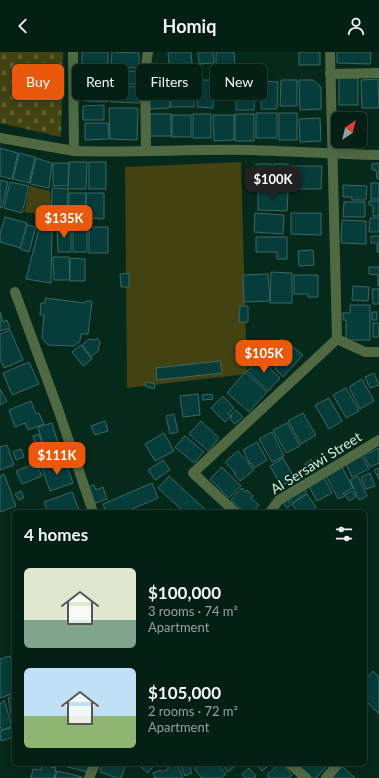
<!DOCTYPE html>
<meta charset="utf-8">
<style>
body{margin:0;font-family:Lato,sans-serif;background:#122c22;color:#f1f3f6;height:100vh;display:flex;flex-direction:column;font-size:15px;white-space:nowrap}
*{box-sizing:border-box;margin:0}
p{font-size:13px;color:#97a2a0}
.icon{flex:none;width:22px;height:22px;fill:none;stroke:currentColor;stroke-width:2;stroke-linecap:round;stroke-linejoin:round}
.map{position:relative;flex:1;overflow:hidden}
.sheet{position:absolute;left:12px;top:458px;width:355px;height:256px;display:flex;flex-direction:column;background:#041f14;border-radius:6px;box-shadow:0 2px 10px #0003,0 0 0 1px #253d34}
.sheet>*{flex:none}
.banner{position:absolute;left:12px;top:12px;width:355px;height:36px;display:flex;gap:8px}
.needle{width:26px;rotate:35deg}
.controls{position:absolute;left:331px;top:60px;display:grid;gap:8px}
.controls a{display:grid;place-items:center;width:36px;height:36px;border-radius:6px;background:#041f14;box-shadow:0 2px 10px #0003,0 0 0 1px #253d34;font-size:20px}
.price{position:absolute;translate:-50% -34px;padding:0 9px;border-radius:8px;background:#ea580c;color:#fff;font-size:13px;line-height:26px;filter:drop-shadow(0 1px 2px #0008)}
.price::after{content:'';position:absolute;left:50%;top:24px;width:12px;height:9px;margin-left:-6px;background:inherit;clip-path:polygon(0 0,100% 0,50% 100%)}
.price.current{background:#222;color:#fff}
ul{padding:0;list-style:none}
li{display:flex;align-items:center;gap:12px;height:100px;padding:0 12px}
li span{display:grid;place-items:center;flex:none;width:112px;height:80px;border-radius:6px;color:#555}
li>.icon{margin-inline-start:auto}
span .icon{width:48px;height:48px;fill:#fffc;stroke-width:1}
li b{font-size:17px}
h2{display:flex;justify-content:space-between;align-items:center;height:48px;padding:0 12px;font-size:17px}
.pill{padding:0 14px;border-radius:6px;background:#041f14;box-shadow:0 2px 10px #0003,0 0 0 1px #253d34;font-size:14px;line-height:36px}
.pill.current{background:#ea580c;color:#fff}
header{display:flex;justify-content:space-between;align-items:center;height:52px;padding:0 12px;background:#041f14;font-size:18px;font-weight:700}
.map>svg:first-child{display:block}
</style>
<header><svg class="icon" aria-label="back" viewBox="0 0 24 24"><path d="M15 5l-7 7 7 7"/></svg>Homiq<svg class="icon" aria-label="person" viewBox="0 0 24 24"><circle cx="12" cy="8" r="4"/><path d="M4 21q1-7 8-7t8 7"/></svg></header>
<div class="map">
<svg width="379" height="726" viewBox="0 0 379 726">
<defs>
<pattern id="cemetery-stones" width="16" height="16" patternUnits="userSpaceOnUse"><rect width="16" height="16" fill="#434211"/><path d="M2 7V4a2 2 0 0 1 4 0v3zM10 15v-3a2 2 0 0 1 4 0v3z" fill="#5e5e34"/></pattern>
</defs>
<rect width="100%" height="100%" fill="#05291b"/>
<!-- cemetery -->
<path fill="url(#cemetery-stones)" d="M 0,0 L 63,0 L 61,85 L 0,71 Z"/>
<!-- pitch -->
<g fill="#434211">
<path d="M 241,110 L 247,322 L 127,336 L 125,115 Z"/>
<path d="M 30,134 L 50,139 L 51,164 L 24,160 Z"/>
</g>
<!-- building -->
<g fill="#063c3a" stroke="#3d6865">
<rect x="82" y="0" width="26" height="14"/>
<path d="M 112,0 L 139,1 L 139,16 L 111,15 Z"/>
<path d="M 168,0 L 191,0 L 192,11 L 169,12 Z"/>
<path d="M 198,0 L 213,0 L 214,11 L 199,12 Z"/>
<path d="M 216,0 L 234,0 L 235,13 L 216,13 Z"/>
<rect x="299" y="0" width="21" height="13"/>
<path d="M 337,0 L 371,0 L 370,12 L 337,11 Z"/>
<path d="M 82,15 L 108,16 L 107,31 L 81,30 Z"/>
<rect x="110" y="19" width="28" height="13"/>
<rect x="339" y="26" width="19" height="27"/>
<path d="M 378,27 L 379,56 L 362,56 L 361,28 Z"/>
<path d="M 193,28 L 194,55 L 171,55 L 170,29 Z"/>
<path d="M 198,28 L 214,28 L 213,56 L 197,55 Z"/>
<path d="M 236,28 L 255,28 L 254,58 L 236,58 Z"/>
<path d="M 281,28 L 297,28 L 297,54 L 280,54 Z"/>
<path d="M 299,28 L 313,28 L 321,35 L 321,57 L 300,58 Z"/>
<path d="M 261,29 L 278,30 L 277,57 L 261,57 Z"/>
<path d="M 169,31 L 170,56 L 150,57 L 149,32 Z"/>
<path d="M 111,34 L 139,35 L 139,51 L 111,50 Z"/>
<path d="M 85,35 L 108,36 L 108,50 L 85,49 Z"/>
<path d="M 104,53 L 104,68 L 83,68 L 83,54 Z"/>
<path d="M 109,56 L 138,56 L 137,88 L 110,87 Z"/>
<rect x="256" y="61" width="21" height="25"/>
<rect x="279" y="61" width="18" height="27"/>
<path d="M 336,61 L 355,61 L 355,67 L 338,67 L 338,89 L 355,89 L 355,90 L 336,90 Z"/>
<rect x="150" y="62" width="21" height="22"/>
<rect x="193" y="62" width="18" height="24"/>
<rect x="235" y="62" width="19" height="27"/>
<rect x="172" y="63" width="19" height="22"/>
<path d="M 213,63 L 234,63 L 234,88 L 214,89 Z"/>
<path d="M 320,66 L 321,89 L 300,90 L 299,67 Z"/>
<path d="M 85,71 L 108,71 L 109,87 L 85,88 Z"/>
<path d="M 0,96 L 18,101 L 12,127 L 0,124 Z"/>
<path d="M 19,101 L 35,105 L 29,131 L 13,127 Z"/>
<path d="M 36,106 L 52,111 L 49,136 L 30,132 Z"/>
<path d="M 69,110 L 87,110 L 86,137 L 68,137 Z"/>
<rect x="89" y="110" width="17" height="27"/>
<path d="M 53,111 L 69,111 L 68,134 L 53,134 Z"/>
<path d="M 379,111 L 379,127 L 377,127 L 376,118 L 372,118 L 372,112 Z"/>
<rect x="256" y="112" width="16" height="25"/>
<rect x="274" y="112" width="14" height="25"/>
<path d="M 290,114 L 322,114 L 321,137 L 290,137 Z"/>
<path d="M 0,128 L 8,130 L 2,156 L 0,155 Z"/>
<path d="M 10,130 L 29,134 L 22,161 L 4,156 Z"/>
<rect x="371" y="131" width="8" height="16"/>
<path d="M 343,133 L 367,134 L 366,148 L 352,148 L 352,145 L 343,145 Z"/>
<path d="M 52,136 L 68,137 L 67,165 L 51,165 Z"/>
<path d="M 258,138 L 288,139 L 287,159 L 258,158 Z"/>
<path d="M 69,141 L 86,141 L 85,166 L 69,166 Z"/>
<path d="M 86,141 L 104,141 L 104,167 L 86,166 Z"/>
<path d="M 369,149 L 379,149 L 379,164 L 373,164 L 373,154 L 369,153 Z"/>
<path d="M 344,150 L 365,150 L 365,165 L 343,165 Z"/>
<path d="M 255,161 L 284,163 L 283,182 L 254,180 Z"/>
<path d="M 291,161 L 321,161 L 321,183 L 291,182 Z"/>
<path d="M 5,165 L 27,171 L 21,196 L 0,190 L 0,182 Z"/>
<path d="M 370,166 L 379,166 L 379,180 L 369,180 Z"/>
<path d="M 342,168 L 366,169 L 366,192 L 341,191 Z"/>
<path d="M 27,173 L 36,175 L 29,200 L 20,197 Z"/>
<path d="M 40,173 L 52,176 L 51,231 L 26,227 Z"/>
<path d="M 57,175 L 71,175 L 71,200 L 58,200 Z"/>
<rect x="73" y="175" width="14" height="25"/>
<rect x="89" y="175" width="19" height="26"/>
<path d="M 371,184 L 379,184 L 379,200 L 377,200 L 377,191 L 371,191 Z"/>
<path d="M 256,185 L 287,185 L 287,207 L 277,207 L 277,200 L 256,200 Z"/>
<path d="M 313,198 L 314,213 L 299,214 L 298,199 Z"/>
<path d="M 53,205 L 69,205 L 70,228 L 54,228 Z"/>
<path d="M 70,206 L 85,207 L 85,229 L 70,229 Z"/>
<path d="M 369,215 L 379,215 L 379,234 L 378,234 L 378,223 L 369,222 Z"/>
<path d="M 271,220 L 292,221 L 292,251 L 270,251 Z"/>
<path d="M 129,221 L 129,235 L 121,235 L 120,222 Z"/>
<path d="M 268,222 L 270,249 L 244,250 L 243,223 Z"/>
<path d="M 294,223 L 318,223 L 318,245 L 308,245 L 308,242 L 294,242 Z"/>
<path d="M 353,234 L 369,235 L 368,249 L 352,248 Z"/>
<path d="M 372,237 L 379,237 L 379,252 L 373,252 Z"/>
<path d="M 45,246 L 85,251 L 86,249 L 92,249 L 88,282 L 81,282 L 80,289 L 74,294 L 48,293 L 42,286 L 44,263 L 40,263 L 41,251 L 45,251 Z"/>
<path d="M 350,253 L 370,253 L 370,288 L 346,288 L 346,268 L 343,268 L 343,261 L 350,261 Z"/>
<path d="M 240,254 L 248,254 L 248,270 L 239,270 Z"/>
<path d="M 0,260 L 3,270 L 7,268 L 10,276 L 0,279 Z"/>
<rect x="372" y="260" width="5" height="8"/>
<rect x="373" y="271" width="6" height="14"/>
<path d="M 10,278 L 23,308 L 4,316 L 0,307 L 0,282 Z"/>
<path d="M 97,286 L 100,290 L 98,299 L 91,305 L 82,293 L 89,287 L 95,288 Z"/>
<path d="M 282,287 L 287,291 L 281,299 L 271,292 L 275,288 L 279,291 Z"/>
<path d="M 289,292 L 303,303 L 283,325 L 275,317 L 276,316 L 263,305 L 271,296 L 280,302 Z"/>
<path d="M 81,293 L 92,307 L 83,314 L 72,300 Z"/>
<path d="M 259,306 L 280,326 L 268,339 L 247,319 Z"/>
<path d="M 220,309 L 222,321 L 157,328 L 156,316 Z"/>
<path d="M 29,310 L 39,332 L 12,343 L 3,321 Z"/>
<path d="M 245,320 L 267,340 L 249,360 L 227,341 Z"/>
<path d="M 374,321 L 379,333 L 370,336 L 365,325 Z"/>
<path d="M 362,327 L 374,349 L 360,357 L 349,335 Z"/>
<path d="M 146,330 L 155,332 L 154,337 L 145,334 Z"/>
<path d="M 346,336 L 359,359 L 346,366 L 333,343 Z"/>
<path d="M 0,337 L 7,349 L 0,353 Z"/>
<path d="M 198,342 L 200,363 L 183,365 L 180,344 Z"/>
<path d="M 212,342 L 213,347 L 203,348 L 202,343 Z"/>
<path d="M 223,344 L 234,356 L 228,362 L 231,364 L 225,370 L 211,356 Z"/>
<path d="M 329,346 L 342,369 L 329,377 L 315,353 Z"/>
<path d="M 31,349 L 36,362 L 39,361 L 44,372 L 28,378 L 25,371 L 15,375 L 9,358 Z"/>
<path d="M 236,358 L 243,365 L 235,372 L 230,367 L 232,365 L 231,363 Z"/>
<path d="M 303,361 L 316,383 L 301,392 L 288,369 Z"/>
<path d="M 174,362 L 178,380 L 170,382 L 166,364 Z"/>
<path d="M 105,369 L 108,379 L 95,383 L 91,374 Z"/>
<path d="M 201,369 L 219,386 L 208,399 L 189,382 Z"/>
<path d="M 52,371 L 59,394 L 45,398 L 38,375 Z"/>
<path d="M 287,371 L 300,394 L 286,401 L 273,378 Z"/>
<path d="M 272,380 L 284,404 L 272,410 L 259,387 Z"/>
<path d="M 164,381 L 174,399 L 155,409 L 145,392 Z"/>
<path d="M 39,382 L 43,395 L 37,396 L 33,384 Z"/>
<path d="M 185,384 L 204,400 L 194,411 L 175,395 Z"/>
<path d="M 257,390 L 267,408 L 254,416 L 251,411 L 250,412 L 243,398 Z"/>
<path d="M 7,393 L 14,413 L 0,418 L 0,395 Z"/>
<path d="M 379,396 L 379,411 L 370,415 L 364,403 Z"/>
<path d="M 21,397 L 24,405 L 16,408 L 13,400 Z"/>
<path d="M 238,399 L 254,418 L 240,429 L 234,422 L 235,421 L 225,410 Z"/>
<path d="M 62,400 L 65,407 L 41,415 L 39,408 Z"/>
<path d="M 362,404 L 369,417 L 352,425 L 346,412 Z"/>
<path d="M 283,406 L 295,427 L 281,434 L 270,414 Z"/>
<path d="M 311,407 L 315,413 L 309,418 L 305,412 Z"/>
<path d="M 163,408 L 170,418 L 155,428 L 148,418 Z"/>
<path d="M 65,409 L 73,431 L 50,439 L 42,416 Z"/>
<path d="M 36,411 L 42,424 L 22,432 L 16,419 Z"/>
<path d="M 222,415 L 241,434 L 229,446 L 210,427 Z"/>
<path d="M 342,415 L 353,436 L 343,441 L 345,444 L 338,447 L 326,423 Z"/>
<path d="M 379,416 L 379,427 L 374,418 Z"/>
<path d="M 370,421 L 375,434 L 366,437 L 361,425 Z"/>
<path d="M 4,422 L 16,454 L 0,460 L 0,424 Z"/>
<path d="M 169,424 L 208,460 L 184,460 L 158,436 Z"/>
<path d="M 358,424 L 367,444 L 359,448 L 350,428 Z"/>
<path d="M 324,425 L 332,441 L 317,449 L 308,433 Z"/>
<path d="M 152,431 L 158,446 L 125,460 L 106,460 L 103,452 Z"/>
<path d="M 94,433 L 96,438 L 103,435 L 107,447 L 93,452 L 87,435 Z"/>
<path d="M 303,435 L 307,440 L 293,451 L 289,446 Z"/>
<path d="M 242,436 L 245,440 L 247,438 L 253,444 L 251,446 L 259,453 L 253,460 L 244,460 L 231,448 Z"/>
<path d="M 21,439 L 24,446 L 19,448 L 15,442 Z"/>
<path d="M 353,439 L 356,445 L 349,449 L 345,442 Z"/>
<path d="M 72,440 L 79,458 L 74,460 L 48,460 L 44,450 Z"/>
<path d="M 307,442 L 316,455 L 309,460 L 297,460 L 292,452 Z"/>
<path d="M 288,448 L 291,453 L 287,456 L 283,451 Z"/>
<path d="M 10,604 L 14,614 L 14,641 L 0,646 L 0,607 Z"/>
<path d="M 373,619 L 379,625 L 379,662 L 365,648 L 365,628 Z"/>
<path d="M 14,645 L 14,673 L 13,673 L 8,646 Z"/>
<path d="M 4,648 L 12,674 L 2,678 L 0,675 L 0,652 Z"/>
<path d="M 13,675 L 14,685 L 1,689 L 0,679 Z"/>
<path d="M 65,712 L 89,712 L 87,720 L 64,714 Z"/>
<path d="M 102,712 L 126,712 L 121,726 L 117,726 L 100,720 Z"/>
<path d="M 137,712 L 155,712 L 148,721 Z"/>
<path d="M 175,712 L 177,712 L 183,726 L 155,726 L 153,721 L 161,718 L 162,720 L 168,717 L 168,715 Z"/>
<path d="M 180,712 L 189,712 L 192,721 L 185,724 Z"/>
<path d="M 200,712 L 217,712 L 226,722 L 221,726 L 202,726 L 194,717 Z"/>
<path d="M 222,712 L 238,712 L 228,720 Z"/>
<path d="M 256,712 L 271,712 L 262,719 Z"/>
<path d="M 279,712 L 282,712 L 292,723 L 289,726 L 269,726 L 267,723 Z"/>
<path d="M 303,712 L 329,712 L 316,726 L 312,726 L 300,715 Z"/>
<path d="M 42,713 L 56,716 L 54,726 L 31,726 L 33,717 L 41,718 Z"/>
<path d="M 342,714 L 355,726 L 331,726 Z"/>
<path d="M 249,716 L 256,724 L 253,726 L 245,726 L 242,722 Z"/>
<path d="M 57,719 L 82,725 L 82,726 L 55,726 Z"/>
</g>
<g fill="none" stroke-linecap="round" stroke-linejoin="round">
<!-- minor -->
<g stroke="#506943" stroke-width="10">
<path d="M 73,0 L 74,99 C 132,101 190,97 248,98 C 292,99 335,102 379,103"/>
<path d="M 330,0 L 337,287 L 365,300 L 379,300"/>
<path d="M 330,22 L 379,21"/>
<path d="M 0,86 L 74,99"/>
<path d="M 146,99 L 145,20 L 148,0"/>
<path d="M 15,240 L 58,357 L 93,460"/>
<path d="M 235,460 L 193,421 L 337,287"/>
<path d="M 270,460 L 279,448 L 379,388"/>
<path d="M 290,712 L 306,726"/>
<path d="M 89,726 L 95,712"/>
<path d="M 326,726 L 338,712"/>
</g>
</g>
<g text-anchor="middle" stroke-width="3" stroke-linejoin="round" paint-order="stroke">
<!-- street labels -->
<g font-size="14" fill="#daede3" stroke="#05291b">
<text transform="translate(316 411) rotate(-32)" y="5">Al Sersawi Street</text>
</g>
</g>
</svg>
<div class="controls">
<a><svg class="needle" viewBox="-14 -14 28 28"><path d="M0-13l5 13h-10z" fill="#e53935"/><path d="M0 13l5-13h-10z" fill="#97a2a0"/></svg></a>
</div>
<b class="price current" style="left:273px;top:148px">$100K</b>
<b class="price" style="left:64px;top:187px">$135K</b>
<b class="price" style="left:264px;top:322px">$105K</b>
<b class="price" style="left:57px;top:424px">$111K</b>
<div class="banner">
<a class="pill current">Buy</a>
<a class="pill">Rent</a>
<a class="pill">Filters</a>
<a class="pill">New</a>
</div>
<section class="sheet">
<h2>4 homes<svg class="icon" aria-label="filters" viewBox="0 0 24 24"><path d="M4 7h16M4 17h16"/><circle cx="9" cy="7" r="2"/><circle cx="15" cy="17" r="2"/></svg></h2>
<ul>
<li><span style="background:linear-gradient(#dfe7d0 65%,#7fa58c 0)"><svg class="icon" aria-label="home" viewBox="0 0 24 24"><path d="M3 11l9-7 9 7M6 9v11h12V9"/></svg></span><div><b>$100,000</b><p>3 rooms · 74 m²</p><p>Apartment</p></div></li>
<li><span style="background:linear-gradient(#bfe0f5 60%,#8fb573 0)"><svg class="icon" aria-label="home" viewBox="0 0 24 24"><path d="M3 11l9-7 9 7M6 9v11h12V9"/></svg></span><div><b>$105,000</b><p>2 rooms · 72 m²</p><p>Apartment</p></div></li>
</ul>
</section>
</div>
